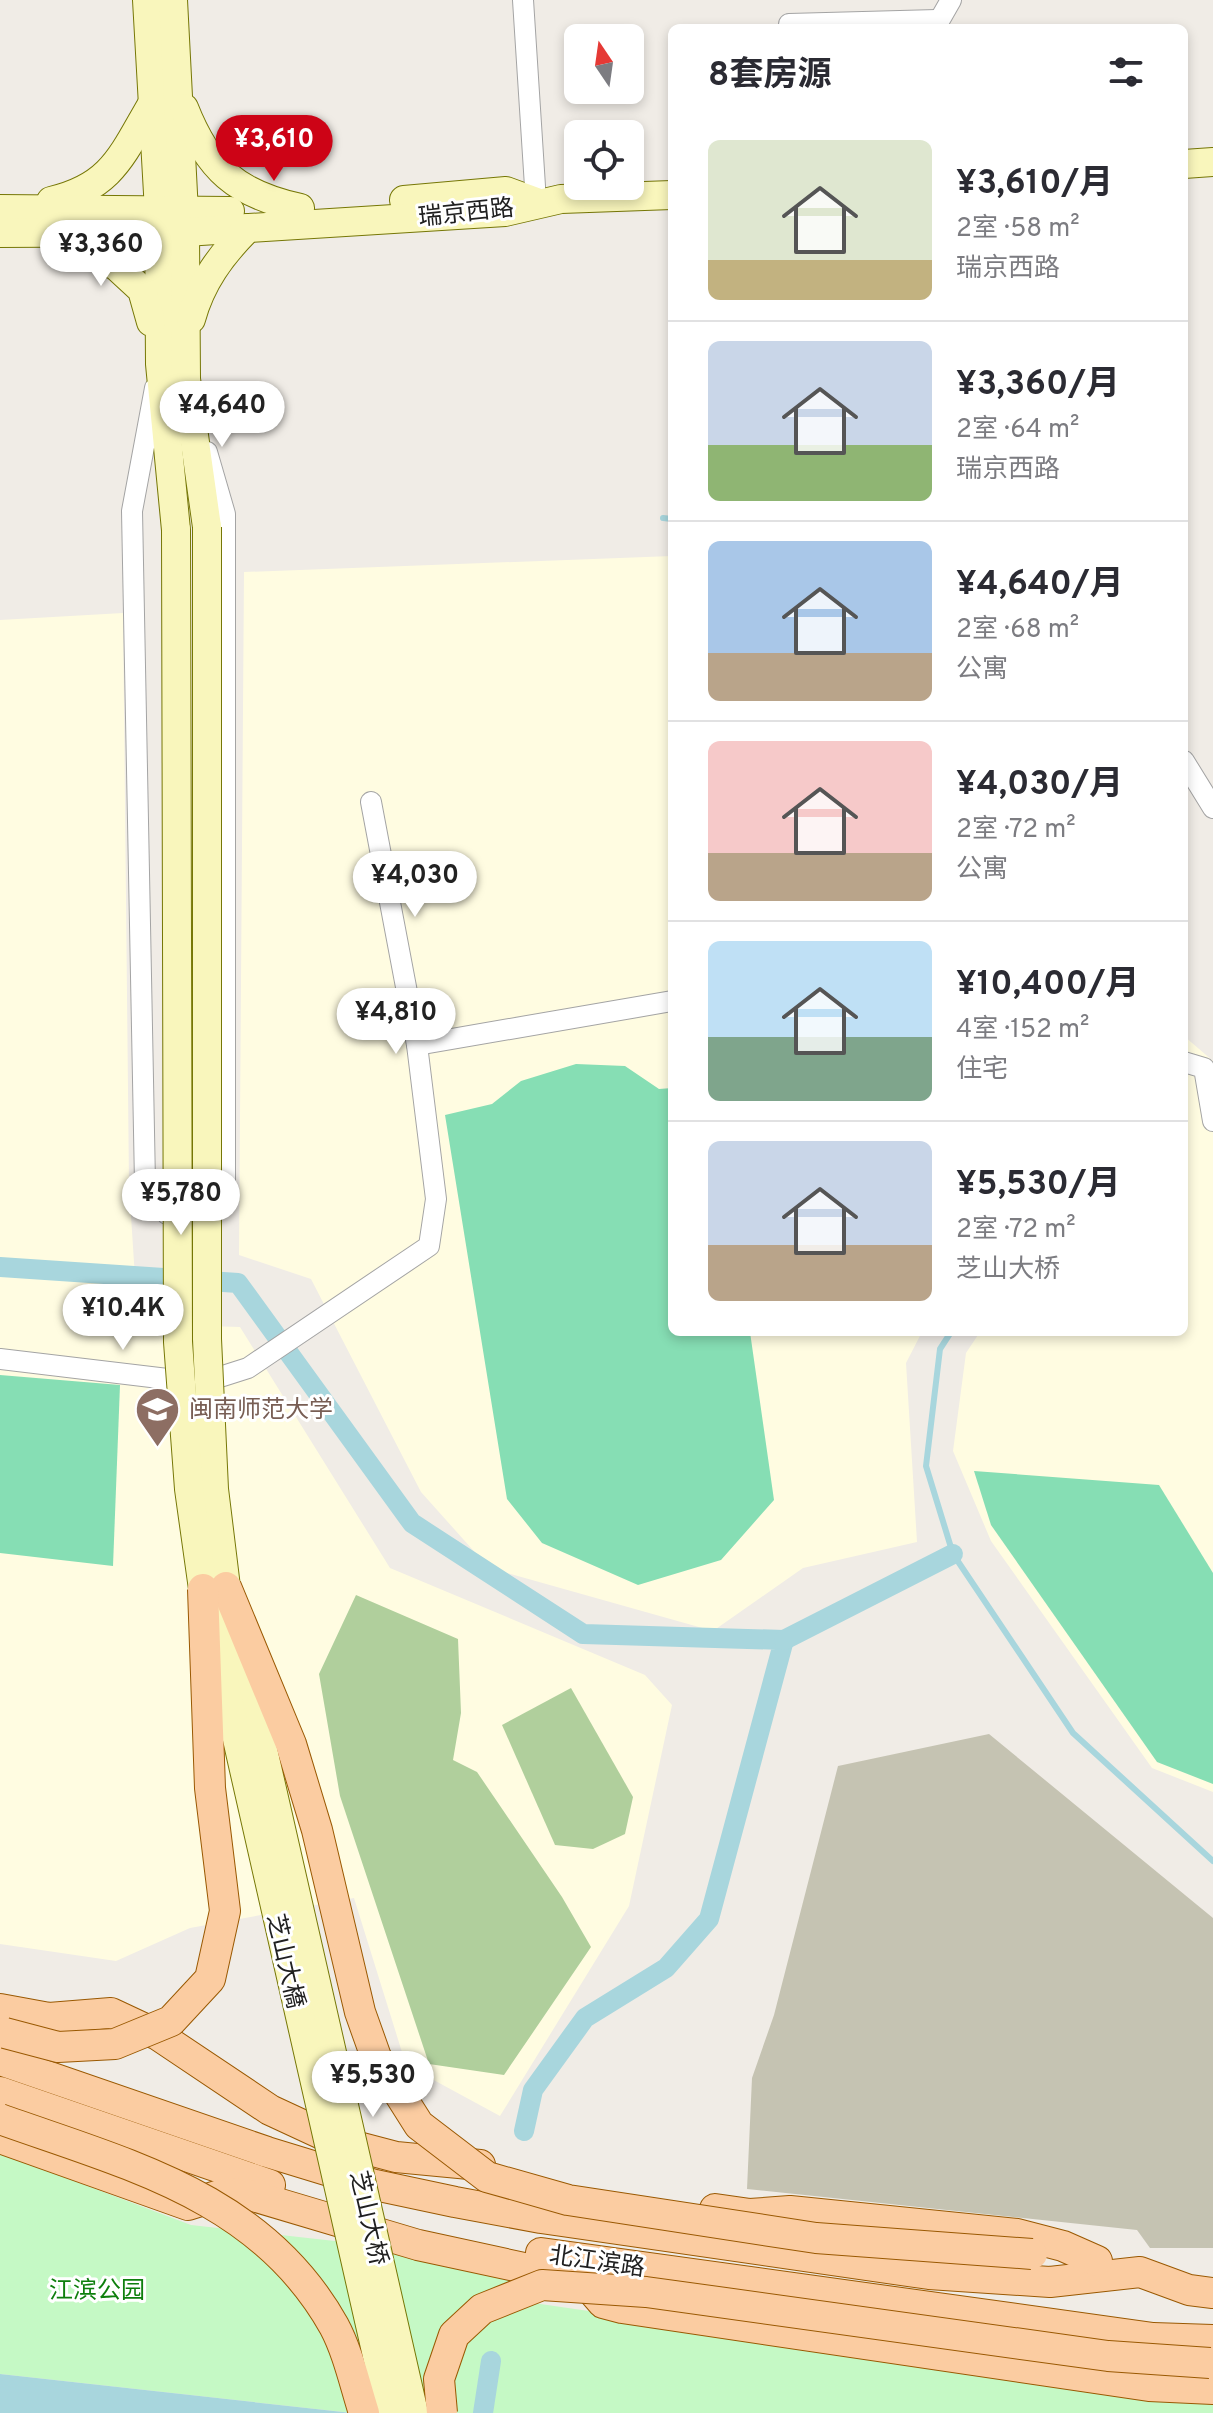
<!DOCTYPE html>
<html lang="zh">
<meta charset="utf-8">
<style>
body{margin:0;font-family:Overpass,"Noto Sans SC",sans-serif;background:#f7f7f7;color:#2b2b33;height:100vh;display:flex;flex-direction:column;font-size:30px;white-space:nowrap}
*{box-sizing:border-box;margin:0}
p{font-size:26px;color:#7c7c81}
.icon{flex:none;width:44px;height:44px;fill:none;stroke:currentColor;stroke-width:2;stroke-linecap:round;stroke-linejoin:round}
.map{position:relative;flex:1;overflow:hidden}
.drawer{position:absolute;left:668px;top:24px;width:520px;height:1312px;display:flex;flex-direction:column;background:#fff;border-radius:12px;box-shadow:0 4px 12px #0003}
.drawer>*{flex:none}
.needle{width:52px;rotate:347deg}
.buttons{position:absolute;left:564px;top:24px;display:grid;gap:16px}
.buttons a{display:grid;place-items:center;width:80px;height:80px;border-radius:12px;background:#fff;box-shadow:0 4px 12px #0003;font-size:40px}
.price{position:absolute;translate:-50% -68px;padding:0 18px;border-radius:28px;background:#fff;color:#222;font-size:26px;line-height:52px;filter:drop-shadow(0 2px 4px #0008)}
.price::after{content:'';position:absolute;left:50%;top:48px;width:24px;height:18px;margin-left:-12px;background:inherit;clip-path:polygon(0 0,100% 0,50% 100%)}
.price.active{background:#cd0316;color:#fff}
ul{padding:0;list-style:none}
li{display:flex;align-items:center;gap:24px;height:200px;padding:0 40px}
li+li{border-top:2px solid #e1e1e2}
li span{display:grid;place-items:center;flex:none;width:224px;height:160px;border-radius:12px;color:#555}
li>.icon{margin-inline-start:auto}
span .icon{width:96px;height:96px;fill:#fffc;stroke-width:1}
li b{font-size:34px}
h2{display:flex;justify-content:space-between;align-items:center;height:96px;padding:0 40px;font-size:34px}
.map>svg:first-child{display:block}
</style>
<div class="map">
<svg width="1213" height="2413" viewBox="0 0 1213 2413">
<rect width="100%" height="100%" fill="#f0ece6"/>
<!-- education -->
<g fill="#fffce1">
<path d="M 672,556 L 672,1332 L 922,1332 L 906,1363 L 917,1542 L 803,1568 L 713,1631 L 489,1568 L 421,1492 L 311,1279 L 239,1255 L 244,572 Z"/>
<path d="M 123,613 L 129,1185 L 138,1324 L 240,1327 L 390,1568 L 645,1675 L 672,1705 L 629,1906 L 500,2116 L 406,2065 L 354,1898 L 190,1928 L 116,1961 L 0,1944 L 0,620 Z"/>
<path d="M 1184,1036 L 1213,1061 L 1213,1792 L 1152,1768 L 991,1541 L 953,1451 L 966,1353 L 980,1332 L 1184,1332 Z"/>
</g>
<!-- construction -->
<path fill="#c5c3b2" d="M 989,1734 L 1213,1918 L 1213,2248 L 1150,2248 L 1137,2230 L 747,2189 L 752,2078 L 774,2015 L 838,1766 Z"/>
<!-- forest -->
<g fill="#b0cf9c">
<path d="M 356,1595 L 458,1639 L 461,1713 L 453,1760 L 477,1772 L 562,1897 L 591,1947 L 504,2075 L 429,2064 L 340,1796 L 319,1674 Z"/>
<path d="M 571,1688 L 633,1797 L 625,1834 L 593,1849 L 555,1845 L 502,1725 Z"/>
</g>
<!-- park -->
<path fill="#c5f9c5" d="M 0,2153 L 191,2225 L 505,2260 L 513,2300 L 1147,2392 L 1200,2404 L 1213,2403 L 1213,2413 L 352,2413 L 0,2374 Z"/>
<!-- pitch -->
<g fill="#86deb4">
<path d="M 576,1064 L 625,1066 L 659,1089 L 672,1088 L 672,1332 L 750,1332 L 774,1500 L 721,1560 L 638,1585 L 542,1543 L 507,1499 L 445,1115 L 492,1104 L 521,1081 Z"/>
<path d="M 0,1375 L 120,1385 L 113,1566 L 0,1553 Z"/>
<path d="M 974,1471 L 1159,1485 L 1213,1573 L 1213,1784 L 1157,1762 L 991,1525 Z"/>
</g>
<!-- water -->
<path fill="#a8d6dd" d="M 0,2374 L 352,2413 L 0,2413 Z"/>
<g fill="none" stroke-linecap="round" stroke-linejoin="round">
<!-- stream -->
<g stroke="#a8d6dd" stroke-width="6">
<path d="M 663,518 L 672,519"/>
<path d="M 951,1332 L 940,1349 L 926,1466 L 953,1554 L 1073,1733 L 1213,1861"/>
</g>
<!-- canal -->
<g stroke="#a8d6dd" stroke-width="20">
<path d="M 0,1267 L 238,1283 L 412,1523 L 583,1634 L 784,1640 L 709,1919 L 666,1968 L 585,2018 L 533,2090 L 524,2131"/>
<path d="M 784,1640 L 953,1554"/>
<path d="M 483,2413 L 491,2361"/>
</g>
<defs>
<g id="street">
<path d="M 523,0 L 536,202"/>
<path d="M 789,24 L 937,20"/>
<path d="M 935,28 L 951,0"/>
<path d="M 155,388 L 132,511 L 145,1183 L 167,1214 L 198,1216 L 225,1184 L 225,514 L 207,452"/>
<path d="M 1184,761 L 1213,808"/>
<path d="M 371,802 L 417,1045"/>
<path d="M 1184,1062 L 1204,1068 L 1213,1121"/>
<path d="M 0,1359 L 201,1383 L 248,1368 L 429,1246 L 436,1199 L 417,1045 L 672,1001"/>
</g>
<g id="secondary">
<path d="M 147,0 L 159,211 L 160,364 L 176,530"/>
<path d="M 173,0 L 185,232 L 186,379 L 207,527"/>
<path d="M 184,108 C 208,169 236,194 300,208"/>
<path d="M 1184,164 L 1213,162"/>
<path d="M 404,200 L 506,191 L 536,202"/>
<path d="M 51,201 C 112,187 122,155 152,104"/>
<path d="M 0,209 L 230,211"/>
<path d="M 0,233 L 185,232 L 505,212 L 561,199 L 672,195"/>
<path d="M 53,238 L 116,266 L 142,290 L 151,322"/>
<path d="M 191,319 C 201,282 221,255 248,228"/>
</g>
<g id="primary">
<path d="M 0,2009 L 49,2018 L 111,2013 L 158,2035 L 270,2110 L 339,2142 L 396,2157 L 480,2165"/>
<path d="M 0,2060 L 267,2152 L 375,2185 L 455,2202 L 541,2218 L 929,2274 L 1050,2282 L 1140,2272 L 1189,2290 L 1213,2293"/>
<path d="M 0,2092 L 270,2185"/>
<path d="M 0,2138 L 188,2205 L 226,2193 L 250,2195 L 418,2245 L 584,2281 L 603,2303 L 622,2308 L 1149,2386 L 1213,2389"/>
<path d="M 715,2209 L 750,2214 L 790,2211 L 1017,2234 L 1063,2246 L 1097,2261"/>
<path d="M 541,2253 L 1153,2338 L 1213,2340"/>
</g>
</defs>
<!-- street casing -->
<use href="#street" stroke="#a4a4a4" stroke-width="22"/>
<!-- secondary casing -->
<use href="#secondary" stroke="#767706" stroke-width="30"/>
<!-- primary casing -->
<use href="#primary" stroke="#9a5902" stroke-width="32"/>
<!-- street -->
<use href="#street" stroke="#fff" stroke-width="20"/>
<!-- secondary -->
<use href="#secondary" stroke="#f9f6bc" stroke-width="28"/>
<!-- primary -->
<use href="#primary" stroke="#fbcca1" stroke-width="30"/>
<defs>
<g id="secondary-bridge">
<path d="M 207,527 L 207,1339 L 214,1489 L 226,1587 L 414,2413"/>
<path d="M 176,530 L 178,1342 L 189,1489 L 203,1589 L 390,2413"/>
</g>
<g id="primary-bridge">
<path d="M 226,1587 L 291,1744 L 317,1830 L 360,2012 L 376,2057 L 419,2125 L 487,2177 L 568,2200 L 816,2238 L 1032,2254"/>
<path d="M 5,2033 L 58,2047 L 115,2044 L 171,2021 L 210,1979 L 225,1911 L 210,1788 L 203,1589"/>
<path d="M 0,2119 C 129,2165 262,2197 334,2326 C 348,2352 355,2385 364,2413"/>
<path d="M 442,2413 L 439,2379 L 454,2335 L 482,2309 L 542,2285 L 646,2292 L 1108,2356 L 1210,2363"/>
</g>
</defs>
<!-- secondary-bridge casing -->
<use href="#secondary-bridge" stroke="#767706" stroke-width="30" stroke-linecap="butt"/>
<!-- primary-bridge casing -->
<use href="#primary-bridge" stroke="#9a5902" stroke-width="32" stroke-linecap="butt"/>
<!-- secondary-bridge -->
<use href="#secondary-bridge" stroke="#f9f6bc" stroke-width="28"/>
<!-- primary-bridge -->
<use href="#primary-bridge" stroke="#fbcca1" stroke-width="30"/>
</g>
<!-- icons -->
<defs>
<symbol id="university-pin" viewBox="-11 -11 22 30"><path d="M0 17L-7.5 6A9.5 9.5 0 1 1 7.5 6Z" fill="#8d6e63" stroke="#fff"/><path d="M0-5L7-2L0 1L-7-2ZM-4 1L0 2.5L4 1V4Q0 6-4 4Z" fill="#fff"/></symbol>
</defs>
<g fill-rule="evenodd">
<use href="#university-pin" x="132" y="1384" width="51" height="69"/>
</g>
<g text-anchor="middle" stroke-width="6" stroke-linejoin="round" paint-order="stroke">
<!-- street labels -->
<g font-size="24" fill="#202020" stroke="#fff">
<text transform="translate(466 212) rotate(-6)" y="8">瑞京西路</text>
<text transform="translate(286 1961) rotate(77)" y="8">芝山大橋</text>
<text transform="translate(369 2218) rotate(77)" y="8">芝山大桥</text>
<text transform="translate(597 2261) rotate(8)" y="8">北江滨路</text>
</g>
<!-- education labels -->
<g font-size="24" fill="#785e54" stroke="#fff" text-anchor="start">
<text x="189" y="1417">闽南师范大学</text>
</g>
<!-- park labels -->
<g font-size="24" fill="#0e7f0d" stroke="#fff">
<text x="97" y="2298">江滨公园</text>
</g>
</g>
</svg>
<div class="buttons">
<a><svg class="needle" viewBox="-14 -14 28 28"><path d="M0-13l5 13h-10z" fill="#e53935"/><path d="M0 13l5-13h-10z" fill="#7c7c81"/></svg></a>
<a><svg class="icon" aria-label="locate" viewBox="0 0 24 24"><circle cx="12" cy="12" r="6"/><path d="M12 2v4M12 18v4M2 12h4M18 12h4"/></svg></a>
</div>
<b class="price active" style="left:274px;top:183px">¥3,610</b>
<b class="price" style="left:101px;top:288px">¥3,360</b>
<b class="price" style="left:222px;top:449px">¥4,640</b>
<b class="price" style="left:415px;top:919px">¥4,030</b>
<b class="price" style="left:396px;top:1056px">¥4,810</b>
<b class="price" style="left:181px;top:1237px">¥5,780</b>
<b class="price" style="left:123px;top:1352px">¥10.4K</b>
<b class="price" style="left:373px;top:2119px">¥5,530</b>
<section class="drawer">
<h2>8套房源<svg class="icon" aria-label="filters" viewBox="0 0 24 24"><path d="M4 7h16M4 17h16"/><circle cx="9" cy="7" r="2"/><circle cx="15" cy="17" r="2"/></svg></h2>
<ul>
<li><span style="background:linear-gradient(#dfe7d0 75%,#c2b280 0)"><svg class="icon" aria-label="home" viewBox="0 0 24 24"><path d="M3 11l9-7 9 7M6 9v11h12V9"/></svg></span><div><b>¥3,610/月</b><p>2室 · 58 m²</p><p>瑞京西路</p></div></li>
<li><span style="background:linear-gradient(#c9d6e8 65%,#8fb573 0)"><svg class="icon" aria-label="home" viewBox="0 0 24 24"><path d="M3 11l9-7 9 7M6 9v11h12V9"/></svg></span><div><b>¥3,360/月</b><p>2室 · 64 m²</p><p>瑞京西路</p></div></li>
<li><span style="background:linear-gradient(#a9c7e8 70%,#b9a48a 0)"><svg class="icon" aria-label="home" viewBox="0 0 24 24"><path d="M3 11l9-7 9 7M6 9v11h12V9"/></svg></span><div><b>¥4,640/月</b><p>2室 · 68 m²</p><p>公寓</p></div></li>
<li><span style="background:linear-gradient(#f6c9c9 70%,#b9a48a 0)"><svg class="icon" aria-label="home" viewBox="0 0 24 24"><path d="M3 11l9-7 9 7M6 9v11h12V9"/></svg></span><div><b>¥4,030/月</b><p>2室 · 72 m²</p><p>公寓</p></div></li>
<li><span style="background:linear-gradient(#bfe0f5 60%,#7fa58c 0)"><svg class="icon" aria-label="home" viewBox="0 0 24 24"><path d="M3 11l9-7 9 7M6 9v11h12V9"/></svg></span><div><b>¥10,400/月</b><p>4室 · 152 m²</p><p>住宅</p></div></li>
<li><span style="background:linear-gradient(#c9d6e8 65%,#b9a48a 0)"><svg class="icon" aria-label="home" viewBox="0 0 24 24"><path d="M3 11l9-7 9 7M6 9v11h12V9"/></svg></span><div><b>¥5,530/月</b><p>2室 · 72 m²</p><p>芝山大桥</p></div></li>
</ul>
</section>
</div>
